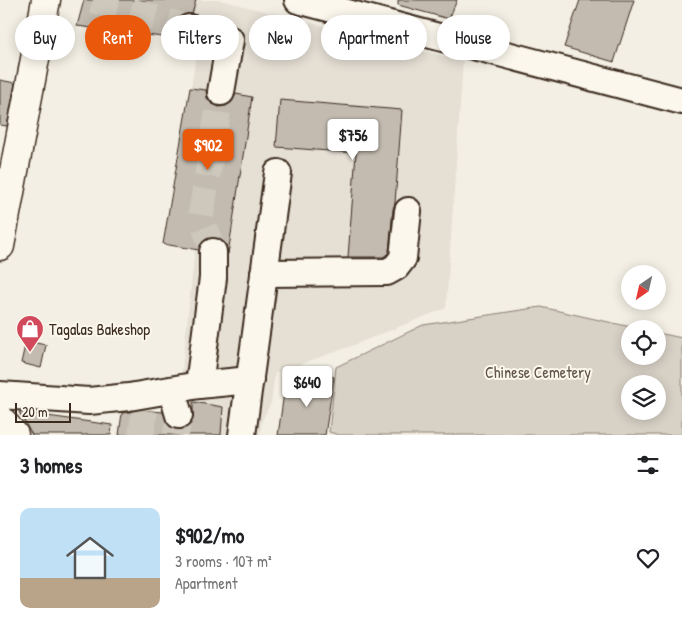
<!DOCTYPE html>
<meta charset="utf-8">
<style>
body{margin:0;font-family:"Patrick Hand",sans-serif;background:#f2f2f2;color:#202124;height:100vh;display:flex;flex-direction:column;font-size:19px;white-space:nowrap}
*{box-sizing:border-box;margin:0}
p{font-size:16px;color:#757577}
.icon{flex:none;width:28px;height:28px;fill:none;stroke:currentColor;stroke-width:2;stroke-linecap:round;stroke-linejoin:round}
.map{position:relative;height:435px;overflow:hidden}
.side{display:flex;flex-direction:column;background:#fff;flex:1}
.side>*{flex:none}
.banner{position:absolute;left:15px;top:15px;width:652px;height:45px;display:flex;gap:10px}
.needle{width:32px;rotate:214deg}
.controls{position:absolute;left:621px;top:265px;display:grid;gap:10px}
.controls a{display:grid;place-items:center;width:45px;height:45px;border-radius:50%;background:#fff;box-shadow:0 2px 12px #0003;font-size:25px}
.scale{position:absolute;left:15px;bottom:12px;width:56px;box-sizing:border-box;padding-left:5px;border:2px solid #3b2a1e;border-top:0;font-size:14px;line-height:18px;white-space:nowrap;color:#3b2a1e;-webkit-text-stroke:4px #fbf7ec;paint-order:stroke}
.price{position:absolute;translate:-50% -42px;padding:0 11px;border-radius:5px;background:#fff;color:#222;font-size:16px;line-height:32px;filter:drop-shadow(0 1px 2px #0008)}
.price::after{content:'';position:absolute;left:50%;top:30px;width:15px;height:11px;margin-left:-8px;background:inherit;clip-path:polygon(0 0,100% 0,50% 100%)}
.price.selected{background:#ea580c;color:#fff}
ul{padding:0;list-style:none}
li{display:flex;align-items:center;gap:15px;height:125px;padding:0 20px}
li span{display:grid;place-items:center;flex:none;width:140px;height:100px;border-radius:10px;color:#555}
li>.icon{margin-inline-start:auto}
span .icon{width:60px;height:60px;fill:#fffc;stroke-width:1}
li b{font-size:21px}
h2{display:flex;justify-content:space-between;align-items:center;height:60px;padding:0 20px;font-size:21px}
.pill{padding:0 18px;border-radius:22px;background:#fff;box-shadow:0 2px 12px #0003;font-size:18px;line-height:45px}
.pill.selected{background:#ea580c;color:#fff}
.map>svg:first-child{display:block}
</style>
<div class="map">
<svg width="682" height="435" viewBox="0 0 682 435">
<rect width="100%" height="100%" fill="#f3efe4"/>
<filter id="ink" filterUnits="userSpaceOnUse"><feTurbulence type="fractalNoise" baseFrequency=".02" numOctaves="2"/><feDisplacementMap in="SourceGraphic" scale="10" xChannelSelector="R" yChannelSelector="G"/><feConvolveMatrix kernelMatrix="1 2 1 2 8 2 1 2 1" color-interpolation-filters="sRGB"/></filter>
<g filter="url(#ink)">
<!-- built -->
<path fill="#e5dfd4" d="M 84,0 L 220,0 L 463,61 L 446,308 L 346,348 L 275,373 L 271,403 L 262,420 L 260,435 L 189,435 L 193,402 L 181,380 L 195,249 L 163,244 L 199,41 L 77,26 Z"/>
<!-- green -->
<path fill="#d8d1c6" stroke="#8a7e72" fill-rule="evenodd" d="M 541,307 L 640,329 L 630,329 L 630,356 L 658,356 L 658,333 L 682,338 L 682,435 L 339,435 L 329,432 L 336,367 L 423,325 ZM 630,384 L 658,384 L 658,411 L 630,411 Z"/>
<!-- building -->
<g fill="#c3bbb0" stroke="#3b2a1e">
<path d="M 84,0 L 196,0 L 192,14 L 185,14 L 179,17 L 175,23 L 174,31 L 178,39 L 77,26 Z"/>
<path d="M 398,0 L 457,0 L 449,19 L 398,5 Z"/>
<path d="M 580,0 L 634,0 L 614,62 L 564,47 Z"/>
<path d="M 0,80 L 15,83 L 7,126 L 0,125 Z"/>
<path d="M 190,88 L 206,90 L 207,98 L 211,103 L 219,107 L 226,106 L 232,102 L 236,94 L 252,97 L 228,254 L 226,244 L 220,239 L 213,237 L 205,239 L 200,244 L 199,250 L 163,244 Z"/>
<path d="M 280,100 L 402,110 L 395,203 L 393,209 L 389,252 L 386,255 L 383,257 L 348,257 L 356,153 L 276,147 Z"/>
<path d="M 26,341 L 46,345 L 41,368 L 21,363 Z"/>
<path d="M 313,374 L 334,377 L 325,435 L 278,435 L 285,386 L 310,391 Z"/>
<path d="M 193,402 L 223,407 L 221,435 L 119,435 L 122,413 L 141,410 L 163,412 L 169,426 L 176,430 L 184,429 L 190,425 L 193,419 Z"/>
<path d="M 19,412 L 112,425 L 111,435 L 32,435 Z"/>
</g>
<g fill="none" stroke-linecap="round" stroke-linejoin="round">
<!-- minor-tunnel -->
<g stroke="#cec8bc" stroke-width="26" stroke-dasharray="26 13" stroke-linecap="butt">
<path d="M 93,0 L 189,28"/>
<path d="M 213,252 L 201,215 L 221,92"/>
<path d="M 141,435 L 145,410"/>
<path d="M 176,435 L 179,415"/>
</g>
<defs>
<g id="minor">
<path d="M 298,0 L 682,101"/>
<path d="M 189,28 L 230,40 L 221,92"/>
<path d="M 264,273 L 387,272 L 396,267 L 403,258 L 408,211"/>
<path d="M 199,385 L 213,278 L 213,252"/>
<path d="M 172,391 L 179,415"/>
<path d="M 0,395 L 89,401 L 129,397 L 199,385 L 250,380"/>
<path d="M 242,435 L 278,173"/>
</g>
<g id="major">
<path d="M 0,246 L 46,0"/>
<path d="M 0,419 L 14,435"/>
</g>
</defs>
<!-- minor casing -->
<use href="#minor" stroke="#3b2a1e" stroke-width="30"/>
<!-- major casing -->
<use href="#major" stroke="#3b2a1e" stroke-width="31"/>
<!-- minor -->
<use href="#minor" stroke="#fbf7ec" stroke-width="26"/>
<!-- major -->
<use href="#major" stroke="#fbf7ec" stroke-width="28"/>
</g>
</g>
<!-- icons -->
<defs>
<symbol id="shop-pin" viewBox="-11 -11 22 30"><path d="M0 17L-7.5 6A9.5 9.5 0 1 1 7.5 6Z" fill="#d1495b" stroke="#fbf7ec"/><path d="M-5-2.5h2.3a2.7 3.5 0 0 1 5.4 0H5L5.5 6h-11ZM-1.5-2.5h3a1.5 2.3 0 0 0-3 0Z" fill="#fff"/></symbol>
</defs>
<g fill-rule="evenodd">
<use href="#shop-pin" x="14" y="313" width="32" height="43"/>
</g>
<g text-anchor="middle" stroke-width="4" stroke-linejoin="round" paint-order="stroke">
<!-- poi labels -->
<g font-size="16" fill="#3b2a1e" stroke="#fbf7ec" text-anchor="start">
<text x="49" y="335">Tagalas Bakeshop</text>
</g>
<!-- park labels -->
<g font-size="16" fill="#625448" stroke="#fbf7ec">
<text x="538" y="378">Chinese Cemetery</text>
</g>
</g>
</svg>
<div class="controls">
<a><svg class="needle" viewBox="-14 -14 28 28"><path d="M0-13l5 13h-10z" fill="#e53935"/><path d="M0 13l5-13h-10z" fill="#757577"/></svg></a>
<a><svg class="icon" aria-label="locate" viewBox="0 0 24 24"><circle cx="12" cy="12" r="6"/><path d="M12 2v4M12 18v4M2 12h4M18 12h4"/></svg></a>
<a><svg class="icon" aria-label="layers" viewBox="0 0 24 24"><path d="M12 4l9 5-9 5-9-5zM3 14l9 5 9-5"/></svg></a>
</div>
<div class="scale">20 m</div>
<b class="price" style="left:353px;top:161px">$756</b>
<b class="price selected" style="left:208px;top:171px">$902</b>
<b class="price" style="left:307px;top:408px">$640</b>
<div class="banner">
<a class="pill">Buy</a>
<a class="pill selected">Rent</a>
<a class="pill">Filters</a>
<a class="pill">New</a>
<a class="pill">Apartment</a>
<a class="pill">House</a>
</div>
</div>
<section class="side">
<h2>3 homes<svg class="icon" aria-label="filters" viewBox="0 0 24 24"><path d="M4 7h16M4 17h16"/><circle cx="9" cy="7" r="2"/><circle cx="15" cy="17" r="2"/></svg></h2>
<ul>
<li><span style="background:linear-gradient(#bfe0f5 70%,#b9a48a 0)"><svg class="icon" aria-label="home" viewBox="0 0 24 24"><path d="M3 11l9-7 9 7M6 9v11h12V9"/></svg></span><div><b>$902/mo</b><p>3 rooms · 107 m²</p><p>Apartment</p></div><svg class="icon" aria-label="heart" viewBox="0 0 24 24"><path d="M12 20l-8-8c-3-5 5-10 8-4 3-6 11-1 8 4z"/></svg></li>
</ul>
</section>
